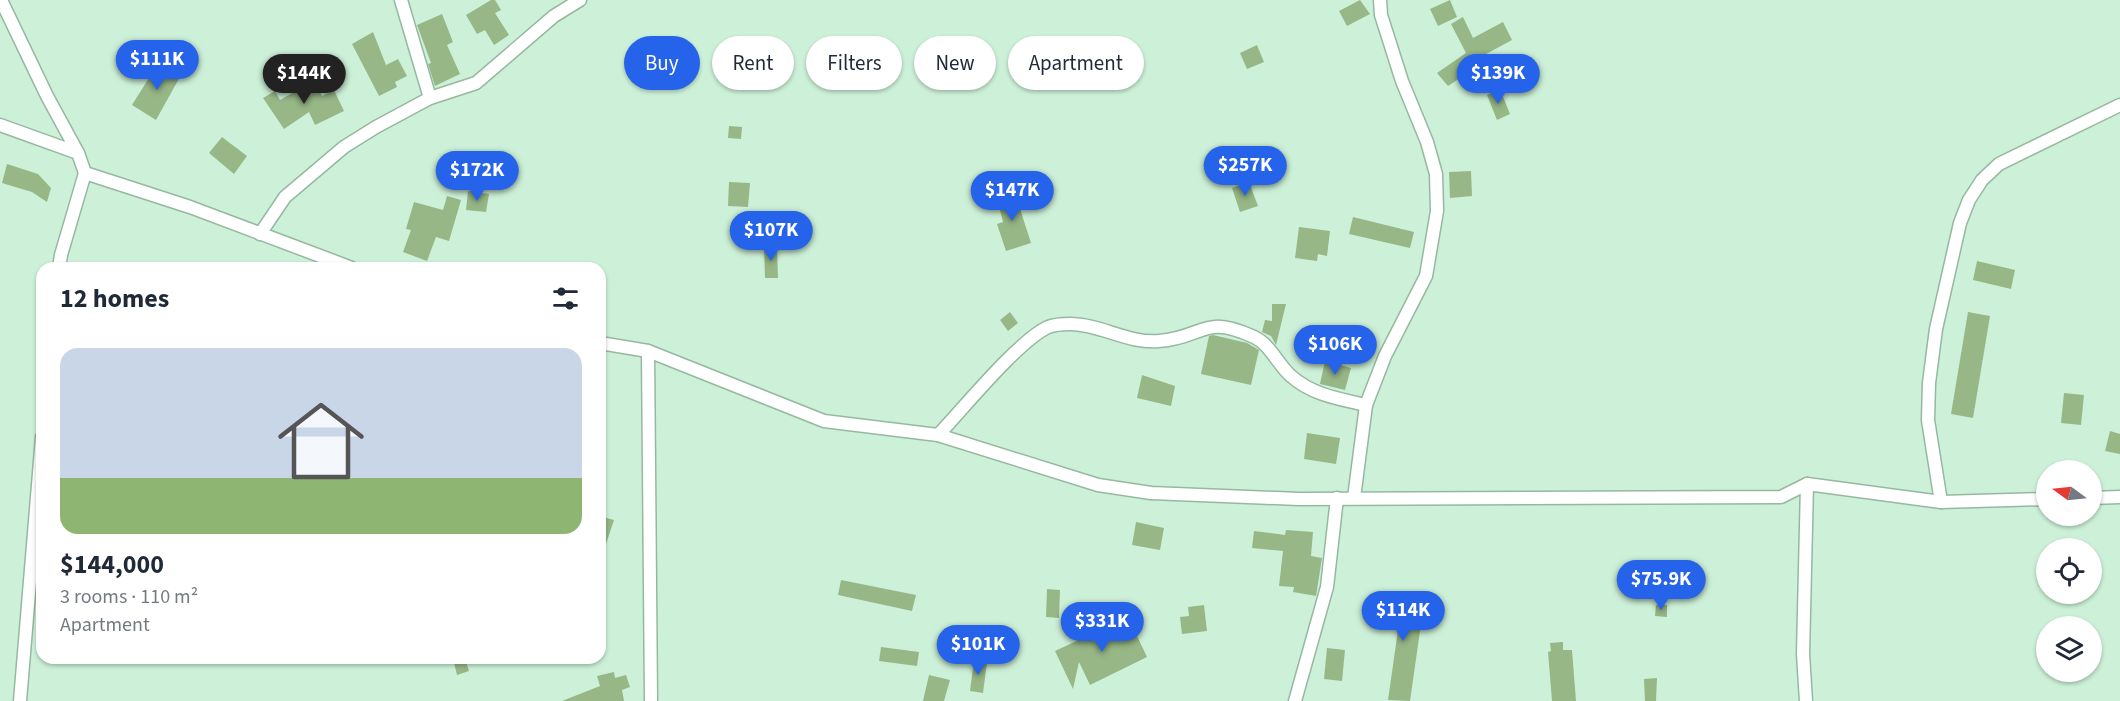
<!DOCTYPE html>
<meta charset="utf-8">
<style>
body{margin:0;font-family:"Source Sans 3",sans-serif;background:#f6f6f7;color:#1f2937;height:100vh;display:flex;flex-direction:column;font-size:22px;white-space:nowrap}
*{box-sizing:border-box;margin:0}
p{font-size:20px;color:#747a83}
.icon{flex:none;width:33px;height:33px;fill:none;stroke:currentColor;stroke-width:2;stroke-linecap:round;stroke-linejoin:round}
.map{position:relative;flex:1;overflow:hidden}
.drawer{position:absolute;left:36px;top:262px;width:570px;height:402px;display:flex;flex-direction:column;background:#fff;border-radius:18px;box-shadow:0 2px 4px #0004}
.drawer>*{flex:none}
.guide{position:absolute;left:624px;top:36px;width:570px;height:54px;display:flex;gap:12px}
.needle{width:39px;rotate:285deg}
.buttons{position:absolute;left:2036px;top:460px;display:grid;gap:12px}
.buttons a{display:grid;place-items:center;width:66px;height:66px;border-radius:50%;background:#fff;box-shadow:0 2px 4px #0004;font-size:30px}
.price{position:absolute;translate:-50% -51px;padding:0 14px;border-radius:21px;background:#2563eb;color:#fff;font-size:20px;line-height:39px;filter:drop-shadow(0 2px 3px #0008)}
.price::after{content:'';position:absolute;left:50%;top:36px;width:18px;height:14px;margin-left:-9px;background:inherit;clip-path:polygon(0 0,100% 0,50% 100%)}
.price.selected{background:#222;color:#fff}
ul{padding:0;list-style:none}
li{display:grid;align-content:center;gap:12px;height:318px;padding:0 24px}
li span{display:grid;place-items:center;height:186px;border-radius:18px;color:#555}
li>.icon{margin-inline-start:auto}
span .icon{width:108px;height:108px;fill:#fffc;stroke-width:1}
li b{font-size:26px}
h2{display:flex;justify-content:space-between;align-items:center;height:72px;padding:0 24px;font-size:26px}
.pill{padding:0 21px;border-radius:27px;background:#fff;box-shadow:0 2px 4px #0004;font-size:21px;line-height:54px}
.pill.selected{background:#2563eb;color:#fff}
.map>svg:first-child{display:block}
</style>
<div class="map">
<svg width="2120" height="701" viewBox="0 0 2120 701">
<rect width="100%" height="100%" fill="#cdf1d8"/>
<!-- building -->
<g fill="#97b787">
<path d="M 491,0 L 495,0 L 501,10 L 495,13 L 509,35 L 494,45 L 485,30 L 477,34 L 466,15 Z"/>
<path d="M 1360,0 L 1370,14 L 1347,26 L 1339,11 Z"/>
<path d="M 1450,0 L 1457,17 L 1438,26 L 1430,9 Z"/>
<path d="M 442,14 L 453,42 L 447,45 L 460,74 L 435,86 L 428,64 L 431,63 L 417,25 Z"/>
<path d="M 1463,17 L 1473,38 L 1503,22 L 1512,40 L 1475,60 L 1462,69 L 1466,74 L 1448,86 L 1437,73 L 1466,53 L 1451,24 Z"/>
<path d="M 373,32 L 386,65 L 398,59 L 407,76 L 395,82 L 397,87 L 379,96 L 352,44 Z"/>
<path d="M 1257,45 L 1264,62 L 1247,69 L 1240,53 Z"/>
<path d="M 159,62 L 181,75 L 156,120 L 132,105 Z"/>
<path d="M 314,81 L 322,96 L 334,90 L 344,111 L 315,125 L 309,112 L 284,129 L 263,98 L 275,91 L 280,100 Z"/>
<path d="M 1500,89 L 1510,114 L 1497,120 L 1487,95 Z"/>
<path d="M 729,126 L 742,127 L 741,139 L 728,138 Z"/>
<path d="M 222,137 L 247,156 L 234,174 L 209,153 Z"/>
<path d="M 7,164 L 38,174 L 51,188 L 47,202 L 32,192 L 2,183 Z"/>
<path d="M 1471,171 L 1472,196 L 1450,198 L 1449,172 Z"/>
<path d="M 729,182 L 750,183 L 748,207 L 728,206 Z"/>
<path d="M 1249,182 L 1258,206 L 1240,212 L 1232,188 Z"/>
<path d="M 1014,190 L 1031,243 L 1006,251 L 997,224 L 1003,222 L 996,194 Z"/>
<path d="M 468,191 L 489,194 L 486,212 L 466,210 Z"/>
<path d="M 447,196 L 461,200 L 449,241 L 436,237 L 427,261 L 403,252 L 411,230 L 406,229 L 414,202 L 443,210 Z"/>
<path d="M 1353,217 L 1414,232 L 1410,248 L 1349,234 Z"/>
<path d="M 1299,227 L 1330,231 L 1327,256 L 1318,254 L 1317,261 L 1295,258 Z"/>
<path d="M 764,247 L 777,247 L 778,278 L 765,278 Z"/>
<path d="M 1977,261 L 2015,270 L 2011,289 L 1973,280 Z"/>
<path d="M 1272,304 L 1286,304 L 1276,345 L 1271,336 L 1262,332 L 1265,320 L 1272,321 Z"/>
<path d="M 1010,312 L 1018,323 L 1008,331 L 1000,320 Z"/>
<path d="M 1968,312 L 1990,316 L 1973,418 L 1951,414 Z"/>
<path d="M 1213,335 L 1247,343 L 1259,350 L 1251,385 L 1201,374 L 1209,336 Z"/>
<path d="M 1325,361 L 1351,368 L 1345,390 L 1320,384 Z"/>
<path d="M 1142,375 L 1175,386 L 1171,406 L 1137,398 Z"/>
<path d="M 2064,393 L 2084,395 L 2081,425 L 2061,423 Z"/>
<path d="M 2110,431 L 2120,434 L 2120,454 L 2105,451 Z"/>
<path d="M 1307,433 L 1340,438 L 1336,464 L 1304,459 Z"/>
<path d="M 600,516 L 614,520 L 602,556 L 600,556 Z"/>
<path d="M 1136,522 L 1164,528 L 1160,550 L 1132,545 Z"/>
<path d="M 1286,530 L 1313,532 L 1311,556 L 1322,558 L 1316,596 L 1293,592 L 1294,587 L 1279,586 L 1283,551 L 1252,548 L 1254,531 L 1285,535 Z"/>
<path d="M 841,580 L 916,595 L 912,611 L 838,595 Z"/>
<path d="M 1047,589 L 1060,590 L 1059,618 L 1046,617 Z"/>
<path d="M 1403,592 L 1425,596 L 1410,701 L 1388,700 L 1398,630 L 1371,625 L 1374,607 L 1400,612 Z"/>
<path d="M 1204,605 L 1207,631 L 1182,634 L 1180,617 L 1189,616 L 1188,607 Z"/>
<path d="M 1656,605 L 1667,605 L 1667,617 L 1655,616 Z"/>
<path d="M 1128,617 L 1147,657 L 1090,685 L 1079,662 L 1073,689 L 1055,651 Z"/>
<path d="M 1563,642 L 1563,650 L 1572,650 L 1576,701 L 1552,701 L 1548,652 L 1551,651 L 1550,643 Z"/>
<path d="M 881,647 L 919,652 L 917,666 L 879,661 Z"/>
<path d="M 1327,648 L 1345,650 L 1342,681 L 1324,679 Z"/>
<path d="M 453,658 L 465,658 L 469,671 L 457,675 Z"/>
<path d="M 974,660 L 987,662 L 983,693 L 970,691 Z"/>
<path d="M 614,672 L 615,678 L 626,675 L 630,687 L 622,690 L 624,701 L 562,701 L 600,686 L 597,676 Z"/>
<path d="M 929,675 L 950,680 L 944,701 L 923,701 Z"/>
<path d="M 1657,678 L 1656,701 L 1645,701 L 1644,679 Z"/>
</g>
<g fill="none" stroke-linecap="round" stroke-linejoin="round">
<defs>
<g id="street">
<path d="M 1,0 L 47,96 L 78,153"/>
<path d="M 401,0 L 430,98"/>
<path d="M 0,125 L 78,153 L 85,173 L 190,207 L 352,268"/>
<path d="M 260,234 L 285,197 L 344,147 L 376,127 L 430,98 L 476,83 L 554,16 L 580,0"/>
<path d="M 59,268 L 61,255 L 85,173"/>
<path d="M 600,343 L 648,351 L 824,421 L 938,435 L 1098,485 L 1151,493 L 1299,499 L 1781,497 L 1807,484 L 1941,502 L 2046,499"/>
<path d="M 648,351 L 651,701"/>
<path d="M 938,435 C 963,409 1018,341 1048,327 C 1053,325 1064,324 1070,324 C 1100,324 1129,344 1159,341 C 1204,338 1203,313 1254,337 C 1270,344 1278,365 1291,376 C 1312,395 1340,399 1366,405"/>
<path d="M 1354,498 L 1366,405 L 1385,356 L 1426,276 L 1437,211 L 1436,174 L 1427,142 L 1402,81 L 1381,15 L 1380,0"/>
<path d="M 2091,498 L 2120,497"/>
<path d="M 1941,502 L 1928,420 L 1929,383 L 1936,329 L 1960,223 L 1969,200 L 1982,180 L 1999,164 L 2120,105"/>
<path d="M 20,701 L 42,437"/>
<path d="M 1295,701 L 1327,587 L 1337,498"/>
<path d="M 1806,701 L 1803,654 L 1807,484"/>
</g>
</defs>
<!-- street casing -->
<use href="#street" stroke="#96b8a0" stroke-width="15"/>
<!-- street -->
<use href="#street" stroke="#fff" stroke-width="12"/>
</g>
</svg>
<div class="buttons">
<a><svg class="needle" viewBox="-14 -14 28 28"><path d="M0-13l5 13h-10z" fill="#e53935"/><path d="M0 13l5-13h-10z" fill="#747a83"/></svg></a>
<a><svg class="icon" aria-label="locate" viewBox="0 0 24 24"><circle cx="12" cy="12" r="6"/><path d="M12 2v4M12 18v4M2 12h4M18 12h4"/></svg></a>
<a><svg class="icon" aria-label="layers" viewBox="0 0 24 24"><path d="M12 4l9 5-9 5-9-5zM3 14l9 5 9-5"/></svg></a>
</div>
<b class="price" style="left:157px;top:91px">$111K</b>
<b class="price selected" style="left:304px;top:105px">$144K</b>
<b class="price" style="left:1498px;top:105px">$139K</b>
<b class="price" style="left:1245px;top:197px">$257K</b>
<b class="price" style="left:477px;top:202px">$172K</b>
<b class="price" style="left:1012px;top:222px">$147K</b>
<b class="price" style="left:771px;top:262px">$107K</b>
<b class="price" style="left:1335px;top:376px">$106K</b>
<b class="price" style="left:1661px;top:611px">$75.9K</b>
<b class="price" style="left:1403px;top:642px">$114K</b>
<b class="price" style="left:1102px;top:653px">$331K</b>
<b class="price" style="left:978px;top:676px">$101K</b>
<div class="guide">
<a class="pill selected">Buy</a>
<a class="pill">Rent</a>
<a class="pill">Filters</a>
<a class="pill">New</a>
<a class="pill">Apartment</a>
</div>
<section class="drawer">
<h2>12 homes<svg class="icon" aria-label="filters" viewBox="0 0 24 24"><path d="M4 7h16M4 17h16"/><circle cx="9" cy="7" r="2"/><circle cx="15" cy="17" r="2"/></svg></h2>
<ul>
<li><span style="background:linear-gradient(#c9d6e8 70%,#8fb573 0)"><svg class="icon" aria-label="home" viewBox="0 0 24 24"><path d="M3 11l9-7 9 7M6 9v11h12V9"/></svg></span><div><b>$144,000</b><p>3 rooms · 110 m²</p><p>Apartment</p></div></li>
</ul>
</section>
</div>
